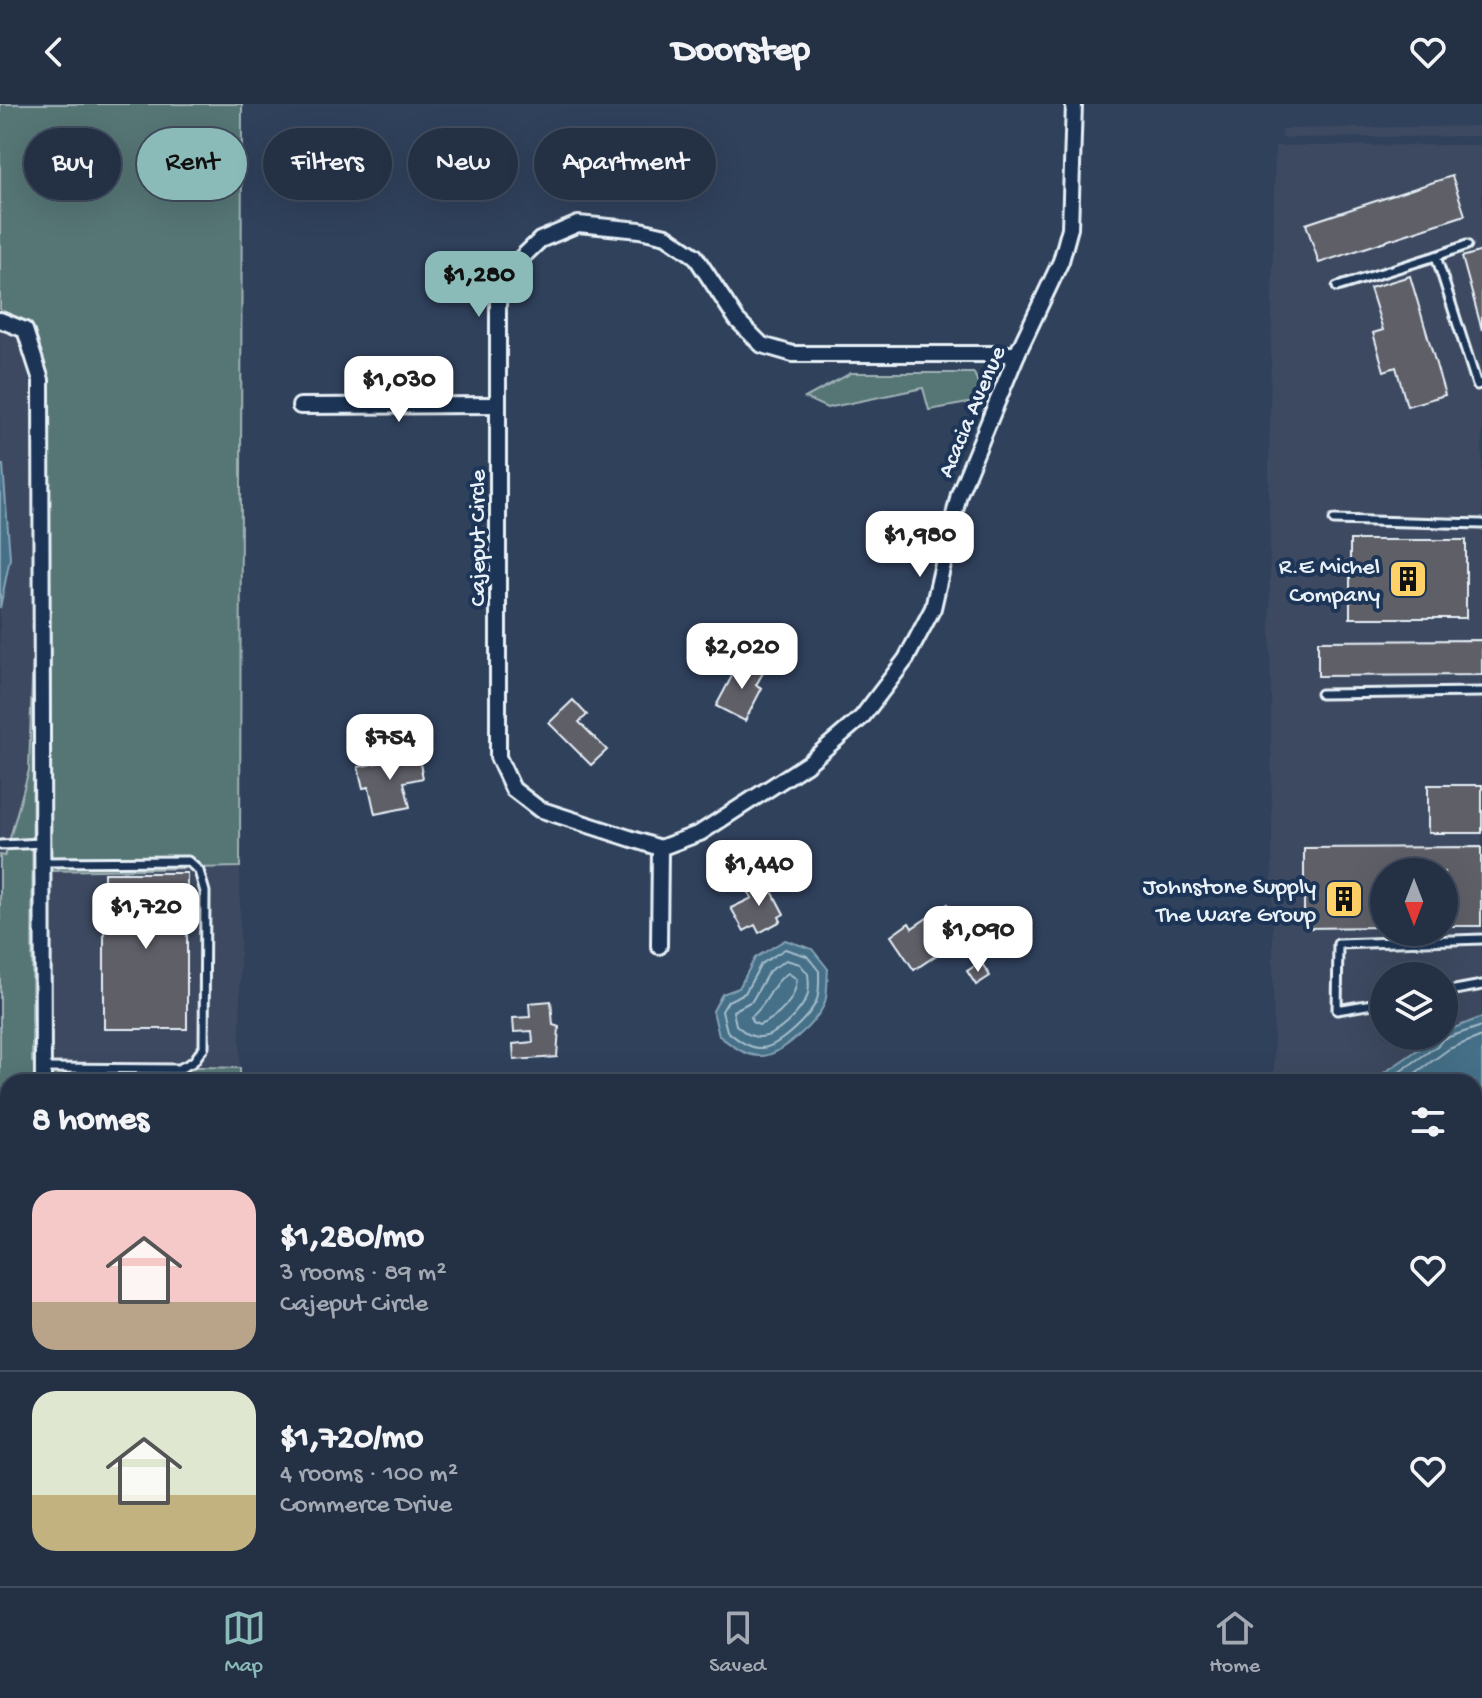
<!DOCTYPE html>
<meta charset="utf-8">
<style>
body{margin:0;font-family:"Gochi Hand",sans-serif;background:#303d50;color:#f1f3f6;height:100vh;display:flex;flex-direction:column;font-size:30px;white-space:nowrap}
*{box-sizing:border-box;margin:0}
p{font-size:26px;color:#a3a9b3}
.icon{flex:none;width:44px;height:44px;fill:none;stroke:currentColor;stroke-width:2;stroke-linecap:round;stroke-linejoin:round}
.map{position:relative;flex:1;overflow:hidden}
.sheet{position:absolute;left:0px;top:970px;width:1482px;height:512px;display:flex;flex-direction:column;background:#243145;border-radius:24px 24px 0 0;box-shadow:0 8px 32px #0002,0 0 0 2px #414c5e}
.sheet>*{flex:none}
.hud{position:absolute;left:24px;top:24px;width:800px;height:72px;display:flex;gap:16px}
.needle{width:52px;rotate:180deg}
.tools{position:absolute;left:1370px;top:754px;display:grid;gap:16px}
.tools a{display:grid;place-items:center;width:88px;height:88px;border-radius:50%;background:#243145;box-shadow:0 8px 32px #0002,0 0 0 2px #414c5e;font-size:40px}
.price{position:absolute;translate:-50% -68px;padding:0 18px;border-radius:16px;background:#fff;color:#222;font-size:26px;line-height:52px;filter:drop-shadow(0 2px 4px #0008)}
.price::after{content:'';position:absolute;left:50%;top:48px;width:24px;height:18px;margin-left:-12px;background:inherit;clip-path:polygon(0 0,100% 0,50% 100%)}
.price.active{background:#8bbbb9;color:#111}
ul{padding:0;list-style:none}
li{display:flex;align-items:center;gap:24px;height:200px;padding:0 32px}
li+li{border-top:2px solid #414c5e}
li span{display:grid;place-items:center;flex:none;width:224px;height:160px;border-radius:24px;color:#555}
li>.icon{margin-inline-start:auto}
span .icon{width:96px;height:96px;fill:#fffc;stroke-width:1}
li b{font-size:34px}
h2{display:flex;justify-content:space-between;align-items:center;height:96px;padding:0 32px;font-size:34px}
.pill{padding:0 28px;border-radius:36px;background:#243145;box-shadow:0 8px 32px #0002,0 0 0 2px #414c5e;font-size:28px;line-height:72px}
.pill.active{background:#8bbbb9;color:#111}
header{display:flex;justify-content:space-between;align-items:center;height:104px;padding:0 32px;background:#243145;font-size:36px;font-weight:800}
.tabs{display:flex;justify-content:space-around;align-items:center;height:112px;border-top:2px solid #414c5e;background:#243145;font-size:22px;color:#a3a9b3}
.tabs a{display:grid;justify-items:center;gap:4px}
.tabs .active{color:#8bbbb9}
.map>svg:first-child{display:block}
</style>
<header><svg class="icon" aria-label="back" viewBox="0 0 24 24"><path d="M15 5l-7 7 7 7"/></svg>Doorstep<svg class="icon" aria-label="heart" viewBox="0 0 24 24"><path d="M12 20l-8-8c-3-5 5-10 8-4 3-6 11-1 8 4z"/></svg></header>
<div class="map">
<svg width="1482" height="1482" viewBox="0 0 1482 1482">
<rect width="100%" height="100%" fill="#30415c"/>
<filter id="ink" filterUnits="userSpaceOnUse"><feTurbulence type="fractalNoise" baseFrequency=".0125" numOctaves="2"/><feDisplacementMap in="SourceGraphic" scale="16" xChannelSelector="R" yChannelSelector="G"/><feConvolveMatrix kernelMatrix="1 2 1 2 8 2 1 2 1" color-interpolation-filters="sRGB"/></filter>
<g filter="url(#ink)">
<!-- built -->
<g fill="#3e4a60" fill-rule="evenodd">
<path d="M 1482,22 L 1482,32 L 1282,34 L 1282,25 Z"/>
<path d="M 1482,41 L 1482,1425 L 1474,1425 L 1474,978 L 1274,978 L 1269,363 L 1275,42 ZM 1384,768 L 1444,768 L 1444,828 L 1384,828 ZM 1384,872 L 1444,872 L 1444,932 L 1384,932 Z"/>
<path d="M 0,226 L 18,233 L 26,259 L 32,296 L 33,546 L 29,666 L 5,752 L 0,751 L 0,504 L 10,454 L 3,361 L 0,361 Z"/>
<path d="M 240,763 L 240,964 L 52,959 L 51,767 Z"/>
</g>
<!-- green -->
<g fill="#577574" stroke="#a0b3b6" stroke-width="2">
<path d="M 0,0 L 242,0 L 240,763 L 51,767 L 49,276 L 33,222 L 28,217 L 0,206 Z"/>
<path d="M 851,269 L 974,269 L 985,296 L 929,306 L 923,284 L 827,304 L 805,294 Z"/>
<path d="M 33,546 L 32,958 L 35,959 L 35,978 L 8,978 L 8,1428 L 0,1429 L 0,751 L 5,752 L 29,666 Z"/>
<path d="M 52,959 L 240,964 L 240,978 L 52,978 Z"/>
</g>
<!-- water -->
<g fill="#447088" stroke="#86a4b5" stroke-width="2">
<path d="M 0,361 L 3,361 L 10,454 L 0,504 Z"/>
<path d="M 785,836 L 812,845 L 828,865 C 827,875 828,888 825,898 C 820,916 779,954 759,952 C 743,951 732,941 719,932 L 713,907 L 722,890 L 739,884 L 755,854 Z"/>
<path d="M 1482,913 L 1482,1083 L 1474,1083 L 1474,978 L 1360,978 L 1375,975 L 1438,932 L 1444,932 L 1444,928 Z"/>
</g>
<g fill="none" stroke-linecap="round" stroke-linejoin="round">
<!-- shore -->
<g stroke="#a6bdcb" stroke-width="2">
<path d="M 785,845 L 807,852 L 819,867 C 819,876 820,890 816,898 C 809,913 777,945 760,944 C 747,944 736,934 727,927 L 722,907 L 728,897 L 745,889 L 761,860 Z"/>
<path d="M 786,856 L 800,860 L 808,870 C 809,878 810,888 806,895 C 799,909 775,935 758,933 C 749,933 742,926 736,921 L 733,907 L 752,897 L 769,867 Z"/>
<path d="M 788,869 L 797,875 C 796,895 779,914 759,921 L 752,918 L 751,913 C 768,901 771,879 788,869 Z"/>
<path d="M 1385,978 L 1437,942 L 1443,935 L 1482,922"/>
<path d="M 1403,978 L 1449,945 L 1482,932"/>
</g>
</g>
<!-- building -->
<g fill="#5e5e68" stroke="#e8f1f8" stroke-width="2">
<path d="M 1452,72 L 1465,111 L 1319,159 L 1306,120 Z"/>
<path d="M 1482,147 L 1482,226 L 1462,153 Z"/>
<path d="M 1410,172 L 1445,291 L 1407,302 L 1396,263 L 1384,267 L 1373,229 L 1383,226 L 1370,184 Z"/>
<rect x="1350" y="436" width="116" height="78"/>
<path d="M 1482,536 L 1482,571 L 1318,572 L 1318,537 Z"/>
<path d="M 741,555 L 764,567 L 756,581 L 762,584 L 745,617 L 716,602 Z"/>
<path d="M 573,596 L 587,611 L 579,618 L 607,646 L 591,661 L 549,619 Z"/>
<path d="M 418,650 L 423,674 L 404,678 L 410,703 L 375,710 L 369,683 L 363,684 L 358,663 Z"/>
<rect x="1428" y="681" width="54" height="48"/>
<path d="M 1481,743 L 1481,822 L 1444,822 L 1444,768 L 1384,768 L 1384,823 L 1304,824 L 1304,744 Z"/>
<rect x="104" y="769" width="83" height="156"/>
<path d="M 765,774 L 784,810 L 779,813 L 781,817 L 759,829 L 755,821 L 744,827 L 731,804 L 752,794 L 746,784 Z"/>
<path d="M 948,800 L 964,824 L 945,836 L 950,842 L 914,866 L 891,832 L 909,819 L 912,824 Z"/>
<path d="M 981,858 L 990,872 L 976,881 L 967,867 Z"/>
<path d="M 551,897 L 553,921 L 559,923 L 557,953 L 514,956 L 513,940 L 533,938 L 532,927 L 514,928 L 513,914 L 530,913 L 529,899 Z"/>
<rect x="1474" y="1176" width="8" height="78"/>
</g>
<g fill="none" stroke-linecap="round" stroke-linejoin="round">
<defs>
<g id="service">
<path d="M 1436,152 L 1467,141"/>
<path d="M 1337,183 L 1436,152 L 1477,281 L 1482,279"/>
<path d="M 1334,416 L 1482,420"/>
<path d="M 1321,590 L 1482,588"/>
<path d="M 0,741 L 43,739"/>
<path d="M 43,758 L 188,757 L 199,767 L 205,788 L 204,943 L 193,958 L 179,965 L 43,964"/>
<path d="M 1444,888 L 1482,881"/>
<path d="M 1384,898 L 1337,906 L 1338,840 L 1482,835"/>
<path d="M 941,1482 L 941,1474"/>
</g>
<g id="minor">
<path d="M 0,216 L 25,226 L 41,276 L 43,978"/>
<path d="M 300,302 L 498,301"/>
<path d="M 660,744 L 539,705 L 513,685 L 498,653 L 498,198 L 514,161 L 540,136 L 578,120 L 640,126 L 666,132 L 695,152 L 737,216 L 762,241 L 793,250 L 1017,250"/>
<path d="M 659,842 L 660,744 L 700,729 L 807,660 L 862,613 L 906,555 L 933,504 L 959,390 L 1017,250 L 1061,157 L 1070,124 L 1074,0"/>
</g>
<g id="secondary">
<path d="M 1474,1453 L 1482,1453"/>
<path d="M 0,1460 L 8,1460"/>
</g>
</defs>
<!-- service casing -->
<use href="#service" stroke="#e8f1f8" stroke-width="13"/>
<!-- minor casing -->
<use href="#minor" stroke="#e8f1f8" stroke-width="20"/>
<!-- secondary casing -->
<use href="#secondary" stroke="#e8f1f8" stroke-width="26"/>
<!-- service -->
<use href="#service" stroke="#1d3557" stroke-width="7"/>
<!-- minor -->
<use href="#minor" stroke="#1d3557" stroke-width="14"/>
<!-- secondary -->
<use href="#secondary" stroke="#1d3557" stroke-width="20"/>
</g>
</g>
<!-- icons -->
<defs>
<symbol id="building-square" viewBox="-11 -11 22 22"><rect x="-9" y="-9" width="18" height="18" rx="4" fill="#ffd166" stroke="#1d3557"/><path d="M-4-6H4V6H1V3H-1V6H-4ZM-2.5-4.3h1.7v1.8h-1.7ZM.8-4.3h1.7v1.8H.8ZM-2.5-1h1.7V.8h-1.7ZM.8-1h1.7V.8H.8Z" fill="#111"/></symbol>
</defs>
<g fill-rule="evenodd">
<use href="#building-square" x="1386" y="453" width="44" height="44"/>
<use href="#building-square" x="1322" y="773" width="44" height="44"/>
</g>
<g text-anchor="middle" stroke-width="8" stroke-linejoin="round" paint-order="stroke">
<!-- street labels -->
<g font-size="24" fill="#e8f1f8" stroke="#1d3557">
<text transform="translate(970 307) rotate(-67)" y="8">Acacia Avenue</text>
<text transform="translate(476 434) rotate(-90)" y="8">Cajeput Circle</text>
</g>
<!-- poi labels -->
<g font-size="24" fill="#e8f1f8" stroke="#1d3557" text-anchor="end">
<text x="1380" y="469">R.E Michel<tspan x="1380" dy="28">Company</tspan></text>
<text x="1316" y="789">Johnstone Supply<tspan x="1316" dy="28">The Ware Group</tspan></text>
</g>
</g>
</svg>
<div class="tools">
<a><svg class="needle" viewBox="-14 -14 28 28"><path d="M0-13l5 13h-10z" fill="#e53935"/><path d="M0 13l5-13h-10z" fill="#a3a9b3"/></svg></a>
<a><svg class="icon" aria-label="layers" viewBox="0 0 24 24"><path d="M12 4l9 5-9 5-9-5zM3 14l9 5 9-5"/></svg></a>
</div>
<b class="price active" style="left:479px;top:215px">$1,280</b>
<b class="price" style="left:399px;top:320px">$1,030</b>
<b class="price" style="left:920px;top:475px">$1,980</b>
<b class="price" style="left:742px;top:587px">$2,020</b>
<b class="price" style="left:390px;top:678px">$754</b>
<b class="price" style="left:759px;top:804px">$1,440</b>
<b class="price" style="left:146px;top:847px">$1,720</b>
<b class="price" style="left:978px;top:870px">$1,090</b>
<div class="hud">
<a class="pill">Buy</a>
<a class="pill active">Rent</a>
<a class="pill">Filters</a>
<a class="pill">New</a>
<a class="pill">Apartment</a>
</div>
<section class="sheet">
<h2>8 homes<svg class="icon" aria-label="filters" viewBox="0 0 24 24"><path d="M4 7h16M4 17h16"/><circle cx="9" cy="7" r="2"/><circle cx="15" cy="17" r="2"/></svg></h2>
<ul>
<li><span style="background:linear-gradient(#f6c9c9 70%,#b9a48a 0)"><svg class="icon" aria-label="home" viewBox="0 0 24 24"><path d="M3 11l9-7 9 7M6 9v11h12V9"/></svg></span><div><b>$1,280/mo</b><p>3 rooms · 89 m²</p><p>Cajeput Circle</p></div><svg class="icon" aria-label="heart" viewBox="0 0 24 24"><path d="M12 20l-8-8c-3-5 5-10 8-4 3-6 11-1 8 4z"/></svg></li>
<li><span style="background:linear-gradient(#dfe7d0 65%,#c2b280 0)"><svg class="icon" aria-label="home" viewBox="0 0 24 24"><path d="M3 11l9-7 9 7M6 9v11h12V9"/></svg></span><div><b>$1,720/mo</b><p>4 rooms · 100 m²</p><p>Commerce Drive</p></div><svg class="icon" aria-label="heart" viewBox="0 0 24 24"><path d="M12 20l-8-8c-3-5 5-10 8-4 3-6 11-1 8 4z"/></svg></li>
</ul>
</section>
</div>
<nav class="tabs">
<a class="active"><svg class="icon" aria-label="map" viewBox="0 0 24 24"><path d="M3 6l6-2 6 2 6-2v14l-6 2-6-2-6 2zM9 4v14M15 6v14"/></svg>Map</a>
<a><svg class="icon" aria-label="saved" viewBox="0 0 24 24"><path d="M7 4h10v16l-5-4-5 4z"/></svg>Saved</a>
<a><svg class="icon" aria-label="home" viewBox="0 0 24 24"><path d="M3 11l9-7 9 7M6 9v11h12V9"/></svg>Home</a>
</nav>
